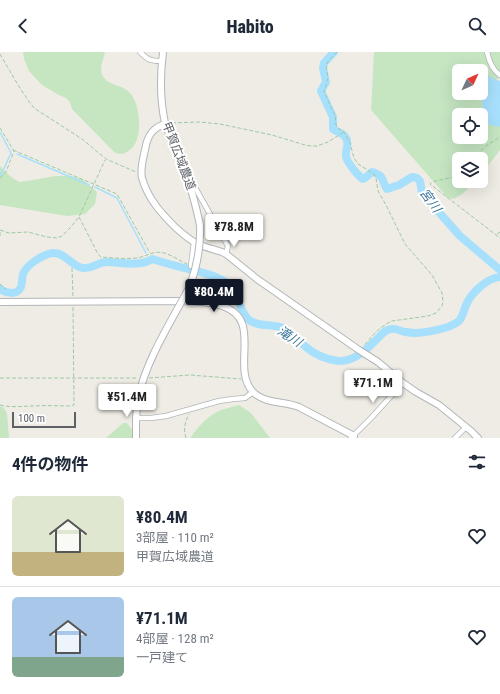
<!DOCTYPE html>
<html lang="ja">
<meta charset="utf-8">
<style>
body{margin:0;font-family:"Roboto Condensed","Noto Sans JP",sans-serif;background:#f2f2f3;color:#1f2937;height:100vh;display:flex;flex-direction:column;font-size:15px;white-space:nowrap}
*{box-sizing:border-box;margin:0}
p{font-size:13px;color:#747a83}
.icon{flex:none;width:22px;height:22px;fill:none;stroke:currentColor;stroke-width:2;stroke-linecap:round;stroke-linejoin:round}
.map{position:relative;height:386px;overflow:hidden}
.details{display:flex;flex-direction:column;background:#fff;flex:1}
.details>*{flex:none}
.needle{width:26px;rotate:46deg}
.tools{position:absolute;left:452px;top:12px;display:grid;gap:8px}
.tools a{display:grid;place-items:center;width:36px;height:36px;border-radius:6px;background:#fff;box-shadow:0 4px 16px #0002;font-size:20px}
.scale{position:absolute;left:12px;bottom:10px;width:64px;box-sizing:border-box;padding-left:4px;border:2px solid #5d6165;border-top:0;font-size:11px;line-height:14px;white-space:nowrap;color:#5d6165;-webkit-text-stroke:3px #fff;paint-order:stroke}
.price{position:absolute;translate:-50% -34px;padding:0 9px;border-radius:4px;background:#fff;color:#222;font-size:13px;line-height:26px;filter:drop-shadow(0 1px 2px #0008)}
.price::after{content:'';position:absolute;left:50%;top:24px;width:12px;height:9px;margin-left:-6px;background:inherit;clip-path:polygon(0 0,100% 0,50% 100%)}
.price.current{background:#111827;color:#fff}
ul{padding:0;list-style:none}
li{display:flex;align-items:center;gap:12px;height:100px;padding:0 12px}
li+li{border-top:1px solid #e0e1e3}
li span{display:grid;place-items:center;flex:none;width:112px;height:80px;border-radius:6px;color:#555}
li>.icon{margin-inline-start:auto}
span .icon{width:48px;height:48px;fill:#fffc;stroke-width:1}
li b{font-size:17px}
h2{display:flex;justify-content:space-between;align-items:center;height:48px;padding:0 12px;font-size:17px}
header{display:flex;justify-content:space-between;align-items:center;height:52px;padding:0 12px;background:#fff;font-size:18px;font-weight:800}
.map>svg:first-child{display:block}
</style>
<header><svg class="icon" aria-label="back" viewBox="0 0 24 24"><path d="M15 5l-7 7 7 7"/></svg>Habito<svg class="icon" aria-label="search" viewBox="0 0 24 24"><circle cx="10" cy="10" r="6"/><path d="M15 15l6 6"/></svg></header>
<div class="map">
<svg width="500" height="386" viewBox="0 0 500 386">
<rect width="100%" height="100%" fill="#efece5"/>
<!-- green -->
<path fill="#c6e6c2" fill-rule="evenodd" d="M 23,0 L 105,0 C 104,8 98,16 103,24 C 108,34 121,32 129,40 C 140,50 143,83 133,95 C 127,101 122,104 114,100 L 72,57 L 70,50 L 66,46 L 57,42 L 42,33 L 29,19 L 24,7 Z
M 374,0 L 500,0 L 500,25 L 495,29 L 500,64 L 500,98 L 481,123 L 481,107 L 459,107 L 459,129 L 476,129 L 461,143 L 453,147 L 447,145 L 371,58 ZM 459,19 L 481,19 L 481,41 L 459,41 ZM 459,63 L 481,63 L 481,85 L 459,85 Z
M 0,114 L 10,124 L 19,130 L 33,128 L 55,124 L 71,124 L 82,127 L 97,140 L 95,152 L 85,162 L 67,164 L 0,153 Z
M 239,353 L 251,361 L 270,386 L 190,386 C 198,375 208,363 221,358 C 227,356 233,355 239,353 Z
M 0,354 L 3,355 L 7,361 L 9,386 L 0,386 Z
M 123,371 L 127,371 L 137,384 L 137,386 L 106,386 Z"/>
<!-- water -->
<path fill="#a7e0fd" d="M 486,20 L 490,25 L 500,29 L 500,74 L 498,75 L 485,71 L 481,41 L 481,24 Z"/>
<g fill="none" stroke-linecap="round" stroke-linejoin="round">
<!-- stream -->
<path stroke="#a7e0fd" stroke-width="1.5" d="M 0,80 L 11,101 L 1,123 L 0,121
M 17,102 L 89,133
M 95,135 L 117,146 L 146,201"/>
<!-- river -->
<path stroke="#a7e0fd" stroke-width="8" d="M 334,0 L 324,11 L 323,16 L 326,30 L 321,39 L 333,65 L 333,77 C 337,80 343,81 346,86 C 350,92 345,97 346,104 C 346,109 358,124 363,127 L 365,126 L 372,120 C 386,124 381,129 387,137 L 399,133 L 412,125 L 417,126 L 420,129 L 422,141 L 460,184 L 500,218
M 0,237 C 6,241 17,244 21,235 C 23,230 21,225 24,220 C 28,212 45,201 54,201 C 66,201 72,215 83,216 C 92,217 98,210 107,210 C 119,210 141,215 152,207 C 165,211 179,215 193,218 C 203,221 215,223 224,229 C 240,238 237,256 248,267 C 257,276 274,271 285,277 C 293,282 299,289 306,295 C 315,303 330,309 342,309 C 358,307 368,296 379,285 C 383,281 386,277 392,277 C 397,276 401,280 406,280 C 418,283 450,277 459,269 C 463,264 464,258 466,253 C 471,241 487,226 500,225"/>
<!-- minor casing -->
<g stroke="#b2b6b9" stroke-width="6">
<path id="minor" d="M 140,0 C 148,8 150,9 162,9
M 487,0 C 489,9 492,18 500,23
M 188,123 L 228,194 L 226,202
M 191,214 L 194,190
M 136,366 L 151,366 L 166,364 L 219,349 L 233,347 L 245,346 L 253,340
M 351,386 L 372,365 L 403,331
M 455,386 L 466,375"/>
</g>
<!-- tertiary casing -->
<g stroke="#b2b6b9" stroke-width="8">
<path id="tertiary" d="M 163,0 C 160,24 160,48 165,71 C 170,87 178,101 184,117 C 191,135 196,154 200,173
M 166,72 C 152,75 147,85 145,98 C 143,107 140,117 142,126 C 148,147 161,161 176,176 C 182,181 188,187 196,191 C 203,195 213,197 222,200 L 226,202 L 257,227 L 359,298 L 378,310 L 403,331 L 416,340 L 439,353 L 471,379 L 478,386
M 0,250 L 189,249 C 199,250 212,250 222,254 C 264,267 230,316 253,340 C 265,352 284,349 299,355 L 354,384
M 136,386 L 136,366 L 138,346"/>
</g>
<!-- path -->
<path stroke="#9cc9a4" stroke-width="1" stroke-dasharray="4 2" stroke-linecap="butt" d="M 337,0 L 329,8 L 326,13 L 328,26 L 324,40 L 335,63 L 336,73 L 339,77 L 344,80 L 350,91 L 354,106 L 358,112 L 374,122 L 376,126 L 378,139 L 386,153 L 405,192 L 432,223 L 442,241 L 443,249 L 442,254 L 436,261 L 428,264 L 392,269 C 386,272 380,276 375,281 C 371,285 368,290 363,294
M 0,2 L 18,33 L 28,48 L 34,56 L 82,87 L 106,107 L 136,120
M 172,71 L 199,70 L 220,72 L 272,83 L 305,93 L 311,94 L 317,94 L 328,90 L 344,80
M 0,76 L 14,99 L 6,120 L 0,126
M 13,98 L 117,142 L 150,201
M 472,107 L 486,94 L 500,85
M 459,120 L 453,125 L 432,130 L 430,132 L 500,186
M 79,165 L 98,202 L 101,205 C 112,206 124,207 136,206 C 147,205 152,198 164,201 C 172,203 180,209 187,212
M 0,178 L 9,181 L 28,180 L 47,185 L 57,186 L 62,184 L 70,176 L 79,165 L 105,108
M 0,180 L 0,185
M 497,182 L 500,180
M 72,216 L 73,245
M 0,232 L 6,237
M 0,326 L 137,326
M 149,326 L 190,323 L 241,327
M 0,353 C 11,356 23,354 35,354 C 46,353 58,354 69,354 L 74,353 L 73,254
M 186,386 C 183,377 185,370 189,362"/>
<!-- minor -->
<use href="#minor" stroke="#fff" stroke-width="4.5"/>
<!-- tertiary -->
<use href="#tertiary" stroke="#fff" stroke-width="6"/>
<!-- tertiary-bridge casing -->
<g stroke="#b2b6b9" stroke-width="8" stroke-linecap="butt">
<path id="tertiary-bridge" d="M 138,346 C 147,306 171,270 190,234 C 197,214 201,194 200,173"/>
</g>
<!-- tertiary-bridge -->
<use href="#tertiary-bridge" stroke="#fff" stroke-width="6"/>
</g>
<g text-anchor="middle" stroke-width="4" stroke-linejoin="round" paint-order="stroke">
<!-- street labels -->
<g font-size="12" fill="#5d6165" stroke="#fff">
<text transform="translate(179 104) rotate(69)" y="4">甲賀広域農道</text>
</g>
<!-- water labels -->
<g font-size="13" font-style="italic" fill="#3e779e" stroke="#fff">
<text transform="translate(431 148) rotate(54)" y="5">宮川</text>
<text transform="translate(290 284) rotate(33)" y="5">滝川</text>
</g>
</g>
</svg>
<div class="tools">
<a><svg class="needle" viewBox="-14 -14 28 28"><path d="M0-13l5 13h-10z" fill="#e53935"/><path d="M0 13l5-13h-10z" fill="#747a83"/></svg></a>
<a><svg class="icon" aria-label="locate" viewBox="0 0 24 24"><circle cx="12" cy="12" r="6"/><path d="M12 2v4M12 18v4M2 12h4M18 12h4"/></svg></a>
<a><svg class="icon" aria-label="layers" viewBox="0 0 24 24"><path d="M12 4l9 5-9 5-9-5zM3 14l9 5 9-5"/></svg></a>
</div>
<div class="scale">100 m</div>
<b class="price" style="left:234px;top:196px">¥78.8M</b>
<b class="price current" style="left:214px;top:261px">¥80.4M</b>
<b class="price" style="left:373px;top:352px">¥71.1M</b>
<b class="price" style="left:127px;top:366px">¥51.4M</b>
</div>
<section class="details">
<h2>4件の物件<svg class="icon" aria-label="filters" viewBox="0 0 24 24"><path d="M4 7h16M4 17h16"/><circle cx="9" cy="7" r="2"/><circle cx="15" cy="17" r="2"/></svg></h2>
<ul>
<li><span style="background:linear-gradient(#dfe7d0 70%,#c2b280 0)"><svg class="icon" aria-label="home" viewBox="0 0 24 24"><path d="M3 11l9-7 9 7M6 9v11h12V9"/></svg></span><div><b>¥80.4M</b><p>3部屋 · 110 m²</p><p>甲賀広域農道</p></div><svg class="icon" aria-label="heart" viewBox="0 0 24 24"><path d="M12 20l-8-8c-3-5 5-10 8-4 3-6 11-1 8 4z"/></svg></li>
<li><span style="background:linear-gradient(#a9c7e8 75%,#7fa58c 0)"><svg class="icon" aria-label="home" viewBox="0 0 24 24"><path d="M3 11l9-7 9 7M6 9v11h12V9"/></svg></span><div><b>¥71.1M</b><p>4部屋 · 128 m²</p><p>一戸建て</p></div><svg class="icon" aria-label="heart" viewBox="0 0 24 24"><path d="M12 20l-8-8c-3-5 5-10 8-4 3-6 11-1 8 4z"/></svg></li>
</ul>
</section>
